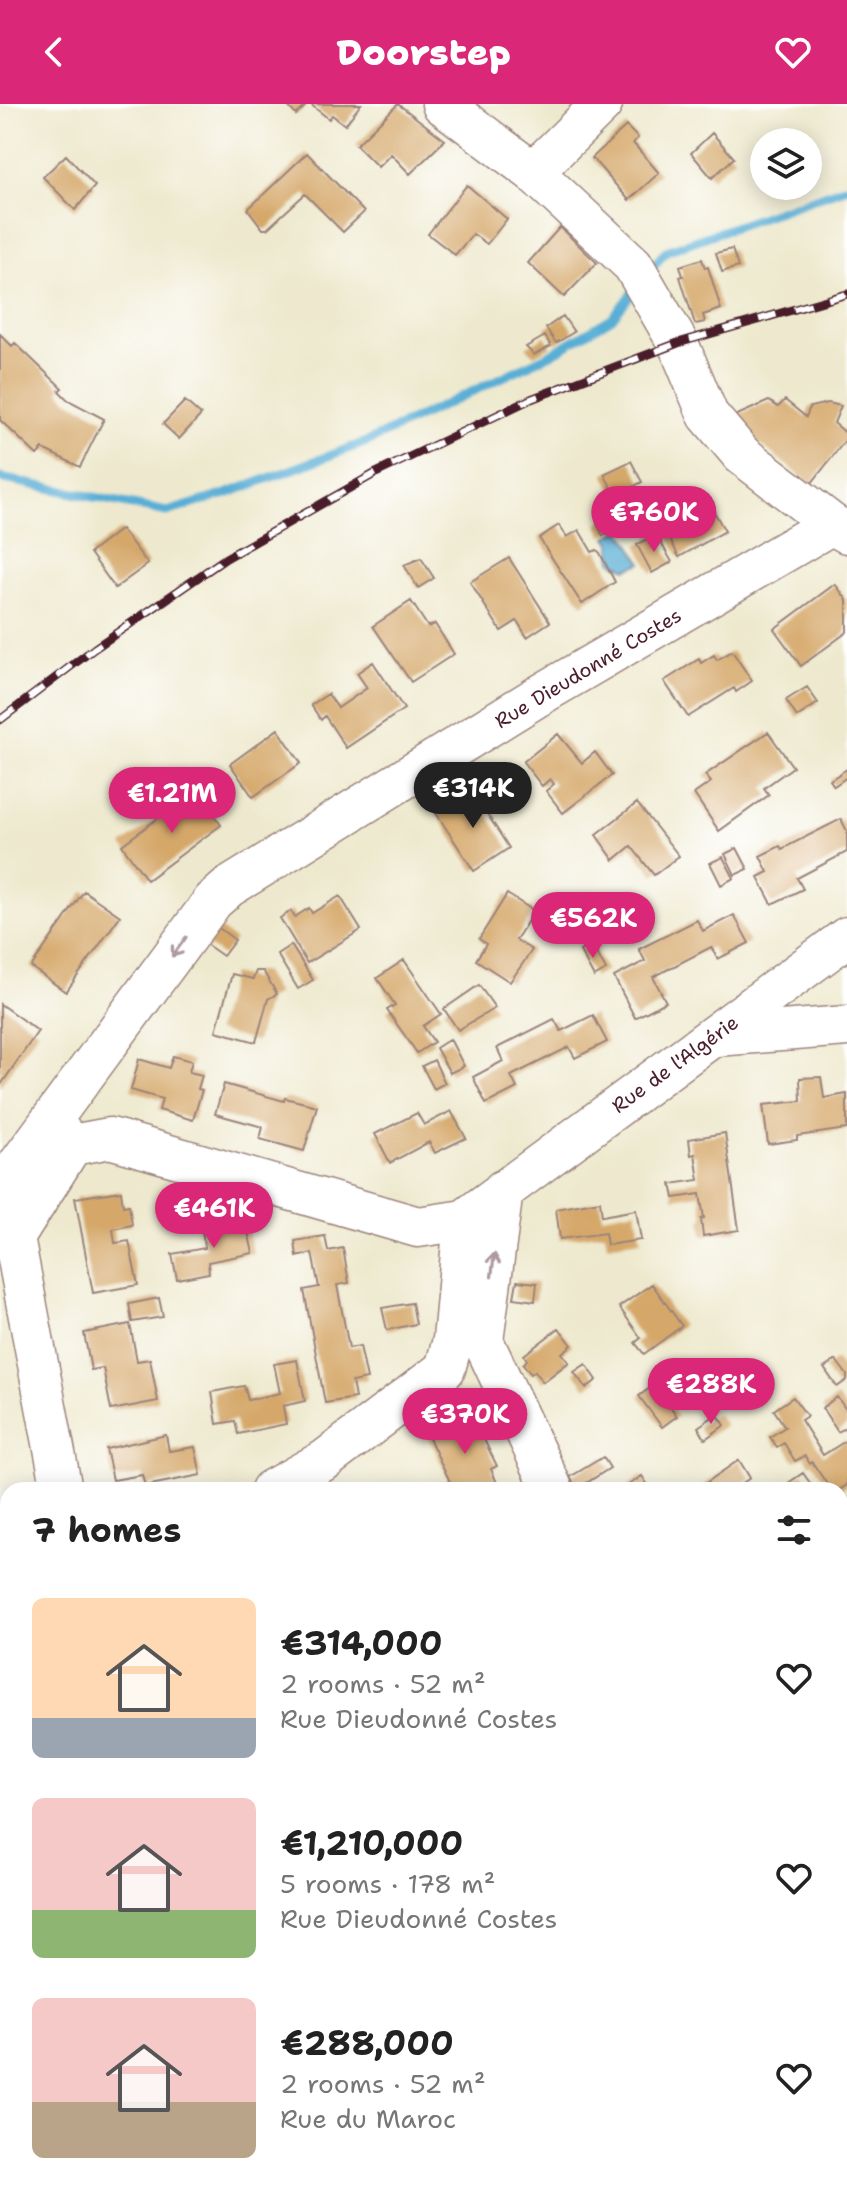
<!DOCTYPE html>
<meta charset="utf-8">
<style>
body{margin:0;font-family:"Shantell Sans",sans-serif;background:#f2f2f2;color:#222;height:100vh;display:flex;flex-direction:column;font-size:30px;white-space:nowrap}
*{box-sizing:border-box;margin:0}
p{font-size:26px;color:#767676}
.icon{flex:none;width:44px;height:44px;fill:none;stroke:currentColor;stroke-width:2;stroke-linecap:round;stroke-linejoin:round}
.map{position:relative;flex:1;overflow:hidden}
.drawer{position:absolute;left:0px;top:1378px;width:848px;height:714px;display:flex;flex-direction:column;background:#fff;border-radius:24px 24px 0 0;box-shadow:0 4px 20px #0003}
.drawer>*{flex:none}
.tools{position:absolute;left:750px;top:24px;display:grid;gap:16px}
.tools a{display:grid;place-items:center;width:72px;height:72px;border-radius:50%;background:#fff;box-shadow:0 4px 20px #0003;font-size:40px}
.price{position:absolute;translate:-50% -68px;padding:0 18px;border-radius:28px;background:#db2777;color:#fff;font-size:26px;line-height:52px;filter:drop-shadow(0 2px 4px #0008)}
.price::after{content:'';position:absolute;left:50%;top:48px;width:24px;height:18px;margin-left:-12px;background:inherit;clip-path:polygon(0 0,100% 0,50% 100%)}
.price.on{background:#222;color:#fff}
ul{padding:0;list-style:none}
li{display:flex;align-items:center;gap:24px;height:200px;padding:0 32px}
li span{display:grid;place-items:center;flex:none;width:224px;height:160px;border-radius:12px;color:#555}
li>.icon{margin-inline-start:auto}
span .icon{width:96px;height:96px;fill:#fffc;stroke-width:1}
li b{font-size:34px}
h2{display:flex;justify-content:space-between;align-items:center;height:96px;padding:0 32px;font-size:34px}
header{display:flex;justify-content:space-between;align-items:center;height:104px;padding:0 32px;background:#db2777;color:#fff;font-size:36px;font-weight:800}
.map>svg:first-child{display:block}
</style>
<header><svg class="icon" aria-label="back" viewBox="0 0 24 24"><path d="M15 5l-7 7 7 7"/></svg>Doorstep<svg class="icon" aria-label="heart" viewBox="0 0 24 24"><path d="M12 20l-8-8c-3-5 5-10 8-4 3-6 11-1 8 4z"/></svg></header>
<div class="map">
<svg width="847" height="2091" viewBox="0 0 847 2091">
<rect width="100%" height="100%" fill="#fff"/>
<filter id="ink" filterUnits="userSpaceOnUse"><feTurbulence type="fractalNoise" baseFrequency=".0125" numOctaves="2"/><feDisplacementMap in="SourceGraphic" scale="16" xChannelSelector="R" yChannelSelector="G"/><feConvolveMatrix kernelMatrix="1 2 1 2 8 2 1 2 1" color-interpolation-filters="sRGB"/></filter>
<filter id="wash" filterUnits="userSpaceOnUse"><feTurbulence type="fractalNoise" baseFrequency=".006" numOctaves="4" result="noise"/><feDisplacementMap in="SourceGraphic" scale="32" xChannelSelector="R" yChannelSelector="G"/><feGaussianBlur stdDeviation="1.8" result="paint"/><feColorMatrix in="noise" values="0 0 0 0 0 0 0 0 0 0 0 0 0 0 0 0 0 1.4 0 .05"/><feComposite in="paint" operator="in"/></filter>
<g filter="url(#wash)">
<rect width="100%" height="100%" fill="#eee9ce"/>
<!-- water -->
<path fill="#59aed5" stroke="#526680" stroke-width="2" d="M 621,426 L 642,459 L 627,465 L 612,458 L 611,439 L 607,433 Z"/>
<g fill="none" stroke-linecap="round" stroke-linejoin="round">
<!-- stream -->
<path stroke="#59aed5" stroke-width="9" d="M 649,167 L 666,147 L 847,83
M 0,374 L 167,408 L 226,390 L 369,337 L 551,250 L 612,214 L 636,184"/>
</g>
<g id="blocks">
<!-- building -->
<path fill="#d5a86b" d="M 286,0 L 308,0 L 296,11 Z
M 310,0 L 361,0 L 345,21 L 332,11 L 329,15 Z
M 398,0 L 445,36 L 410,70 L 391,50 L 378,63 L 356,41 Z
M 626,22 L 638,34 L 633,39 L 659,69 L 629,96 L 592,54 Z
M 712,29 L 734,54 L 712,74 L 691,49 Z
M 307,49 L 364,108 L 343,128 L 305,90 L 267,125 L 263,125 L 248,105 Z
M 66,51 L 95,82 L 75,106 L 43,73 Z
M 467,81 L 507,115 L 487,140 L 473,130 L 455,151 L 428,130 Z
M 560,123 L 597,159 L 564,193 L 528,159 Z
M 732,145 L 738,163 L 722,168 L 716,149 Z
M 702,155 L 705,164 L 708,163 L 721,205 L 703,211 L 705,218 L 695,220 L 680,173 L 683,172 L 680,162 Z
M 563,212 L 574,228 L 556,239 L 546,224 Z
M 0,230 L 12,242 L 15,239 L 62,284 L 59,287 L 68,296 L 104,315 L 80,363 L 43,345 L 37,351 L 0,316 Z
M 545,232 L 551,242 L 534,251 L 526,243 Z
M 785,296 L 806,313 L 810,303 L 828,299 L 841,302 L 834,319 L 847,330 L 847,334 L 811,380 L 728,315 L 769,297 L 778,303 Z
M 185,297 L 201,311 L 179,335 L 163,320 Z
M 631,357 L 642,378 L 616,392 L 604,370 Z
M 708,397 L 725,427 L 679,453 L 663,422 Z
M 618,408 L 625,420 L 603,432 L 597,420 Z
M 559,421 L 567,433 L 579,426 L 592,448 L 597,446 L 600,449 L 615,478 L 582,500 L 539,434 Z
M 121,425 L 148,460 L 115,484 L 90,449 Z
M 656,430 L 672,458 L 652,469 L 637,441 Z
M 421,454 L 434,474 L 418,484 L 404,461 Z
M 509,454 L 550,518 L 527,533 L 517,517 L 501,527 L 470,478 Z
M 835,480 L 847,496 L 847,528 L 801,562 L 774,525 Z
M 411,497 L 428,523 L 435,520 L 454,550 L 411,578 L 373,522 Z
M 732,547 L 752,577 L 736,588 L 734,584 L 688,613 L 664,577 L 699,555 L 701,559 L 714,551 L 717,556 Z
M 373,558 L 404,605 L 346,644 L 325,612 L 321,616 L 311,601 L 328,590 L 338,604 L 367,584 L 357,569 Z
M 807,583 L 818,599 L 797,613 L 786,596 Z
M 278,625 L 301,659 L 253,693 L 230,660 Z
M 768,628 L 793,663 L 764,684 L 769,691 L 719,727 L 694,690 L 711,678 L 705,671 Z
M 558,630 L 582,659 L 595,648 L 612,671 L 563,709 L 546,687 L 554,680 L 550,675 L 542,682 L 523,658 Z
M 847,665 L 847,673 L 834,682 L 830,676 Z
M 196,686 L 221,721 L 147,776 L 122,741 Z
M 472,686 L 509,744 L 474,767 L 436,709 Z
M 637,699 L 679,752 L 654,771 L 631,742 L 614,756 L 596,731 Z
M 841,715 L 847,727 L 847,748 L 797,774 L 803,785 L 772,800 L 758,773 L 768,768 L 760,752 L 780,742 L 782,745 Z
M 737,744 L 748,765 L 735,771 L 725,750 Z
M 723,753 L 734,774 L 721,781 L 710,759 Z
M 84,787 L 120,812 L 66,888 L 31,863 Z
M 507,790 L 534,807 L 516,836 L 532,846 L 510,878 L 476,856 L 486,840 L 479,835 Z
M 340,792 L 361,826 L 307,859 L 280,814 L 291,807 L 295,813 L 309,804 L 312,809 Z
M 734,811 L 749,839 L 718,855 L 711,843 L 653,873 L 666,898 L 635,914 L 614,873 L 645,857 L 639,845 L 697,816 L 703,827 Z
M 212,819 L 235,836 L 223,852 L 200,836 Z
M 591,839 L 606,866 L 594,873 L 580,847 Z
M 291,841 L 313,876 L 298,885 L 277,850 Z
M 404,856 L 441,910 L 423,922 L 434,938 L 417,949 L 387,906 L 395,901 L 377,874 Z
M 256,867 L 263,867 L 277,890 L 268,895 L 256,938 L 216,927 L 232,870 L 253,875 Z
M 479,881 L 495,904 L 458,926 L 444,905 Z
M 0,900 L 38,927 L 0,982 Z
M 593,911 L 607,938 L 575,954 L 569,943 L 511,972 L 517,984 L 486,1000 L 473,973 L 503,957 L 497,944 L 554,915 L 561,927 Z
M 450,935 L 464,962 L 450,969 L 436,944 Z
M 173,952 L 192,957 L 189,968 L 202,971 L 198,985 L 202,986 L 193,1016 L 159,1006 L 162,995 L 131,986 L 139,955 L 169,964 Z
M 434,956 L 445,979 L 434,985 L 422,962 Z
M 821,973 L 824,994 L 847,990 L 847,1025 L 797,1032 L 797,1036 L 768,1040 L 763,1001 L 801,997 L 800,974 Z
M 224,980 L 284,997 L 285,994 L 317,1002 L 304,1047 L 260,1035 L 263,1023 L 215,1010 Z
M 451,1007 L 466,1034 L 435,1049 L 429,1038 L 390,1059 L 375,1030 L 417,1009 L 424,1021 Z
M 725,1029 L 739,1126 L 703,1132 L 701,1115 L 704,1114 L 700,1090 L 674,1094 L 671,1080 L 699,1076 L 695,1050 L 691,1051 L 689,1035 Z
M 121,1087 L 123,1102 L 129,1101 L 132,1121 L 113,1125 L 115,1139 L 129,1137 L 138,1181 L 93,1189 L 75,1094 Z
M 600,1097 L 602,1112 L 636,1106 L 641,1136 L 607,1141 L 605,1129 L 560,1135 L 556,1105 Z
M 246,1119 L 253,1149 L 208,1158 L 209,1169 L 177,1175 L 172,1150 L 205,1144 L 202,1127 Z
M 325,1132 L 328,1147 L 343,1144 L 349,1179 L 337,1181 L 343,1212 L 349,1244 L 360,1242 L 367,1275 L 352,1278 L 355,1294 L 325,1299 L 304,1186 L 319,1183 L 312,1149 L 297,1153 L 295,1137 Z
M 517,1177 L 537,1179 L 535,1197 L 514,1194 Z
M 652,1180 L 682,1222 L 644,1250 L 635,1239 L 641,1234 L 619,1203 Z
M 159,1194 L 163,1213 L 132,1218 L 129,1200 Z
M 412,1199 L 416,1220 L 387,1226 L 382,1204 Z
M 130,1220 L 137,1257 L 150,1255 L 158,1297 L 111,1306 L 103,1264 L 91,1266 L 84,1229 Z
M 559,1224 L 572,1241 L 562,1249 L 569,1258 L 543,1278 L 535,1267 L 531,1270 L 523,1260 L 527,1256 L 524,1251 Z
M 297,1256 L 305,1297 L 283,1302 L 286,1320 L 238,1330 L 235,1317 L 217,1320 L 212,1288 L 244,1282 L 248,1296 L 280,1289 L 274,1260 Z
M 836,1256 L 847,1271 L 847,1276 L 837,1283 L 824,1264 Z
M 586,1260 L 597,1276 L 586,1284 L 574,1268 Z
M 654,1281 L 677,1312 L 662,1323 L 639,1292 Z
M 793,1293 L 807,1312 L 801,1316 L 823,1351 L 847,1336 L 847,1381 L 839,1386 L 831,1386 L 812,1358 L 810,1360 L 805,1352 L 795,1357 L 784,1339 L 777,1343 L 770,1333 L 785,1323 L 774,1306 Z
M 837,1293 L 847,1307 L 847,1322 L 838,1328 L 822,1304 Z
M 717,1310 L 725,1321 L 705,1335 L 698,1323 Z
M 472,1311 L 497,1362 L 491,1365 L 500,1386 L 454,1386 L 428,1332 Z
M 166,1331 L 169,1347 L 195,1343 L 201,1371 L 145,1382 L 142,1371 L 113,1376 L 106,1345 Z
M 603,1353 L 610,1364 L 577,1385 L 570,1373 Z
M 739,1356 L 750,1374 L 732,1386 L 702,1386 L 700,1383 Z
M 803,1369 L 815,1386 L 778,1386 Z
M 642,1372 L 651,1386 L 621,1386 Z
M 847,1470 L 847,1517 L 840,1522 L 840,1475 Z
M 0,1639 L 8,1642 L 8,1695 L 0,1716 Z
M 847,1688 L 847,1711 L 840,1714 L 840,1691 Z
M 847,1745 L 847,1761 L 840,1764 L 840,1748 Z
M 847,1807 L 847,1842 L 840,1845 L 840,1810 Z
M 847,1894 L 847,1937 L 840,1922 L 840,1897 Z
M 847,2076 L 847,2091 L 813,2091 L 828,2084 L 840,2084 L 840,2079 Z
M 87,2084 L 150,2084 L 153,2091 L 73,2091 Z
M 175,2084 L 278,2084 L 281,2091 L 179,2091 Z
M 483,2084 L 503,2084 L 506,2091 L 468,2091 Z"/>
</g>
</g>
<g filter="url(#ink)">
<use href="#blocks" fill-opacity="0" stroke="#9c847c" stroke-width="2"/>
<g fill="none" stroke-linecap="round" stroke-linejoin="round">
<!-- minor casing -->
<g stroke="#9c847c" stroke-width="43">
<path id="minor" d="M 442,0 L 533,68 L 633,161 L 678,239 L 708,311 L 742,351 L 832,420 L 847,429
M 533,68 L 602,0
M 715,932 L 847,922
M 72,1041 L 110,1034 L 418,1123 L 464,1116
M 14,1134 L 72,1041 L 56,1023
M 483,1237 L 553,1386
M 483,1237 L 503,1086
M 62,1386 L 14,1134 L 10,1072 L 213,797 L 229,783 L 535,594 L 832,420
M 271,1386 L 325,1356 L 445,1265 L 453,1236 L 464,1116 L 847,833
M 840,1426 L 847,1422
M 0,1523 L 8,1504
M 840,1997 L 847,2012
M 0,2081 L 8,2076
M 397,2084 L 400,2091
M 634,2084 L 638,2091"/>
</g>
<!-- minor -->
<use href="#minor" stroke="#fff" stroke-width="40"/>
<!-- rail casing -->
<g stroke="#4a1f2b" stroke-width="9">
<path id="rail" d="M 0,616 L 95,544 L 226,454 L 376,369 L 531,295 L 678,239 L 847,190"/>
</g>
<!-- rail -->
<use href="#rail" stroke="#fff" stroke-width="6" stroke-dasharray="18" stroke-linecap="butt"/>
</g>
<!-- one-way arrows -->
<defs><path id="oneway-shaft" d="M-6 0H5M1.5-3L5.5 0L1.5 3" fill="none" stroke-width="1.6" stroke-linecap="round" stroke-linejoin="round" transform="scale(2)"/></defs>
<g stroke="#ae9aa0">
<use href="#oneway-shaft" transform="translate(179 843) rotate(126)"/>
<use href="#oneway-shaft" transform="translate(493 1161) rotate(-83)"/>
</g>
</g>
<g text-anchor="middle" stroke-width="6" stroke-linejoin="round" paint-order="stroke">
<!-- street labels -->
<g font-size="20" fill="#4a1f2b" stroke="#fff">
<text transform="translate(588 564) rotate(-31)" y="7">Rue Dieudonné Costes</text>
<text transform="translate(675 960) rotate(-36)" y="7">Rue de l'Algérie</text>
</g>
</g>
</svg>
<div class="tools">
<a><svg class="icon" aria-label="layers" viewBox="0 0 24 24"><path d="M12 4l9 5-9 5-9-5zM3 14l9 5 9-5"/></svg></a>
</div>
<b class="price" style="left:654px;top:450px">€760K</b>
<b class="price on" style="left:473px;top:726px">€314K</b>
<b class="price" style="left:172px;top:731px">€1.21M</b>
<b class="price" style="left:593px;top:856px">€562K</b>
<b class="price" style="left:214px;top:1146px">€461K</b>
<b class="price" style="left:711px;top:1322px">€288K</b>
<b class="price" style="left:465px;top:1352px">€370K</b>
<section class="drawer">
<h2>7 homes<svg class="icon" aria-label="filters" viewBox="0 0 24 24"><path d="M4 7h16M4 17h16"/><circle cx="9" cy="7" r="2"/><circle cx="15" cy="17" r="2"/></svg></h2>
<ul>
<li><span style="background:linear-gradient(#ffd9b3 75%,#9aa5b1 0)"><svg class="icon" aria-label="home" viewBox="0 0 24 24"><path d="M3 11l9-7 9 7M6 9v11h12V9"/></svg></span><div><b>€314,000</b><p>2 rooms · 52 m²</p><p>Rue Dieudonné Costes</p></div><svg class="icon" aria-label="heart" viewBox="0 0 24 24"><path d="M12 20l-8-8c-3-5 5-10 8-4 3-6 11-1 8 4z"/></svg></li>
<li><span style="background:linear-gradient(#f6c9c9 70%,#8fb573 0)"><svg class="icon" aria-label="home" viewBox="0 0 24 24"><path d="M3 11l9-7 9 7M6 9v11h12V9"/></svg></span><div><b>€1,210,000</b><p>5 rooms · 178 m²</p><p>Rue Dieudonné Costes</p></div><svg class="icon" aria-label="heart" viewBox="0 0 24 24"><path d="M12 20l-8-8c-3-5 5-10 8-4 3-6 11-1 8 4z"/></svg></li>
<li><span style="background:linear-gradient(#f6c9c9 65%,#b9a48a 0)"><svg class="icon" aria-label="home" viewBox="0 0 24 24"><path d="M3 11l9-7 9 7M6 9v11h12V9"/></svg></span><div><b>€288,000</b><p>2 rooms · 52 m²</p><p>Rue du Maroc</p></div><svg class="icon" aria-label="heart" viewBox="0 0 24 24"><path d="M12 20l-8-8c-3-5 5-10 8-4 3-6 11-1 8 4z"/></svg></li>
</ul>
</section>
</div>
